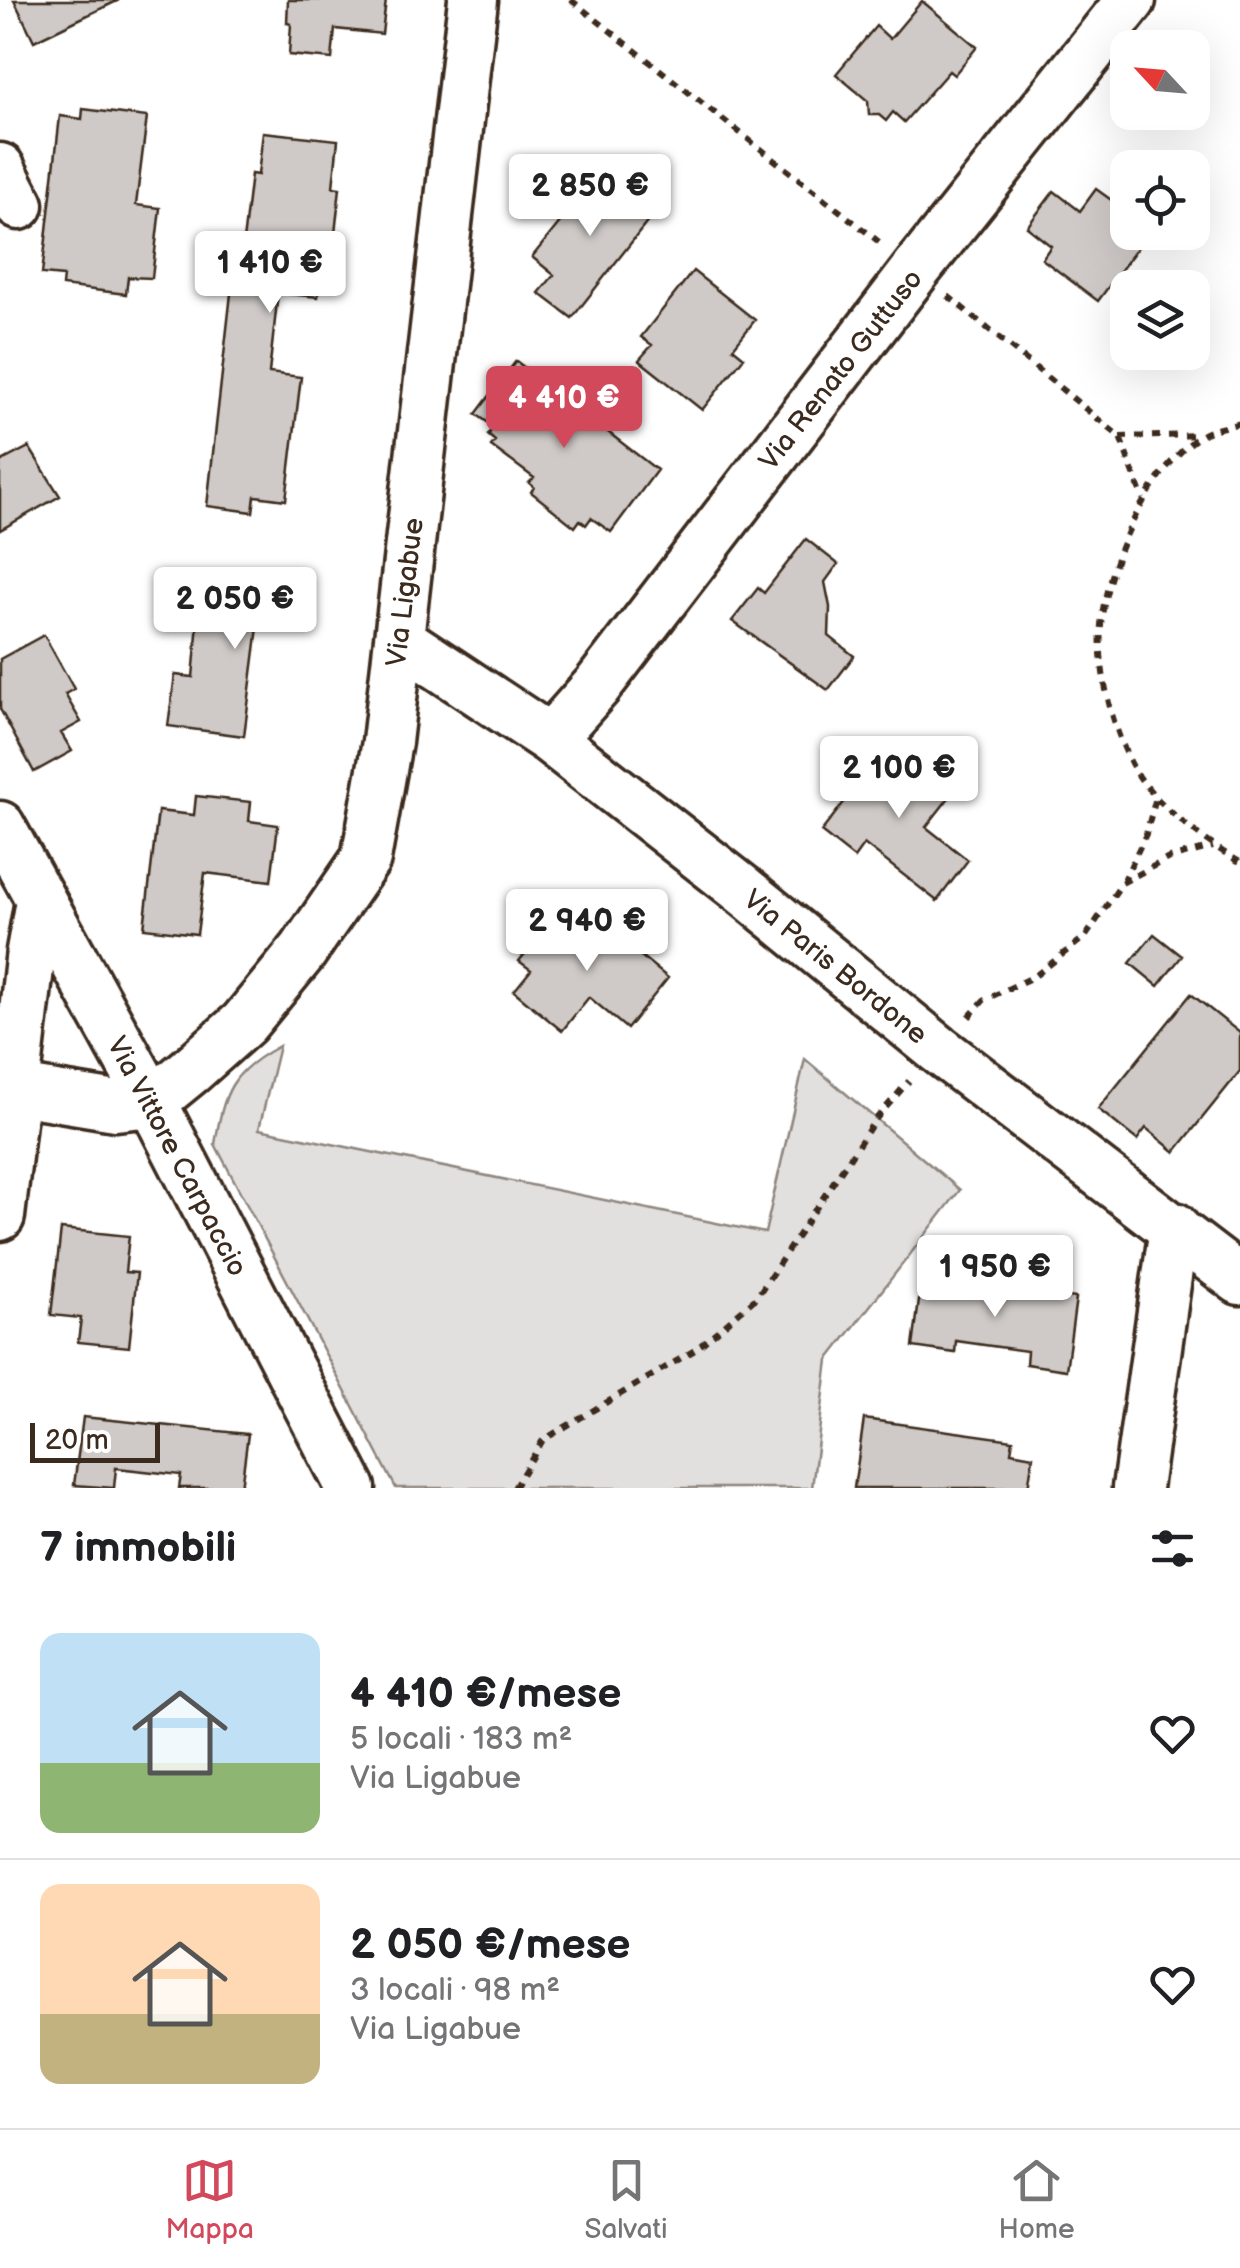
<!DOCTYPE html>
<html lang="it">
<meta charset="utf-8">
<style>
body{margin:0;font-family:"Balsamiq Sans",sans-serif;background:#f2f2f2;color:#202124;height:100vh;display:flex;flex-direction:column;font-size:38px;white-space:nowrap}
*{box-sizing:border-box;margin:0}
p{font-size:32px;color:#757577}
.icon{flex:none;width:55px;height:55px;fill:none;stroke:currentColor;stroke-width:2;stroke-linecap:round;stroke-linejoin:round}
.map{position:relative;height:1488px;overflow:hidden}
.side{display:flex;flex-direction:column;background:#fff;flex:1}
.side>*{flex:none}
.needle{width:65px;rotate:296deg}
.fabs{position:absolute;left:1110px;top:30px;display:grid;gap:20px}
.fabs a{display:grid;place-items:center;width:100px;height:100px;border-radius:20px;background:#fff;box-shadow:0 10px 40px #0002;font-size:50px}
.scale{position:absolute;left:30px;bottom:25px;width:130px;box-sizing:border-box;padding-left:10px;border:5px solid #3b2a1e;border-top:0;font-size:28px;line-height:35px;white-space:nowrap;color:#3b2a1e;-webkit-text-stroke:8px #fff;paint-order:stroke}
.price{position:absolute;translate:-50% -85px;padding:0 22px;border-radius:10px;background:#fff;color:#222;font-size:32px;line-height:65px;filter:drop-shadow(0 2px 5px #0008)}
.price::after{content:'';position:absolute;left:50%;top:60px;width:30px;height:22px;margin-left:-15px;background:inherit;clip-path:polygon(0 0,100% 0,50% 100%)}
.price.selected{background:#d1495b;color:#fff}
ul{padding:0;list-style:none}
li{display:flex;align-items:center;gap:30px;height:250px;padding:0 40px}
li+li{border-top:2px solid #e0e0e0}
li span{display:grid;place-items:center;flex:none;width:280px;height:200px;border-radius:20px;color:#555}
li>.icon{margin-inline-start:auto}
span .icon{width:120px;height:120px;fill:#fffc;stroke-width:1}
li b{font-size:42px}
h2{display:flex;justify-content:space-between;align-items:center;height:120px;padding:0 40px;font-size:42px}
.tab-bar{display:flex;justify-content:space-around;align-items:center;height:140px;border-top:2px solid #e0e0e0;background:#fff;font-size:28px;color:#757577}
.tab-bar a{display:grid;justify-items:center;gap:5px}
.tab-bar .selected{color:#d1495b}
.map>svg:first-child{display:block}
</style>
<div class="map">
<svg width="1240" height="1488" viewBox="0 0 1240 1488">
<rect width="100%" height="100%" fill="#fff"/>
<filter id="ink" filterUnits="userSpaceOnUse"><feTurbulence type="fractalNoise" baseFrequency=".01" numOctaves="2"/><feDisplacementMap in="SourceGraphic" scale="20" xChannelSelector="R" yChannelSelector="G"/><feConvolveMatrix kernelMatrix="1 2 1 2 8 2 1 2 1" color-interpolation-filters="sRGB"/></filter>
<g filter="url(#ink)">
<!-- green -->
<path fill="#e2e0de" stroke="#8e857e" stroke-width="2.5" d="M 279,1046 L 259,1129 L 765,1233 L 805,1059 L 960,1190 L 828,1360 L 812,1488 L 396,1488 L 215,1144 C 224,1092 230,1072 279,1046 Z"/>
<!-- building -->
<path fill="#cfcac7" stroke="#3b2a1e" stroke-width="2.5" d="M 14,0 L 119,0 L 34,41 Z
M 288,0 L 386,0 L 382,34 L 335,29 L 332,59 L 289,55 L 291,24 L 287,23 Z
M 922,1 L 977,47 L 954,75 L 949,71 L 904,122 L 893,112 L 886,121 L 879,115 L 869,115 L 868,101 L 836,74 L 876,26 L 890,39 Z
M 83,109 L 147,117 L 136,205 L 160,208 L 152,278 L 128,277 L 126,294 L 62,286 L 63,276 L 42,274 L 60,116 L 82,119 Z
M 263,132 L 338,140 L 333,187 L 340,188 L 334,243 L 324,242 L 318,297 L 278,293 L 269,373 L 301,377 L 286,500 L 255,496 L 253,512 L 207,506 L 235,258 L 241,258 L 251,174 L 258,175 Z
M 595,164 L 656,211 L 572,318 L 539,293 L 554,275 L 532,257 L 573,206 L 566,200 Z
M 1096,189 L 1128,212 L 1128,232 L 1149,232 L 1098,301 L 1042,259 L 1051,246 L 1027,227 L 1054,191 L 1080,211 Z
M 693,271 L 755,320 L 733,348 L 744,357 L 702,410 L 639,360 L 652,345 L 641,337 Z
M 516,361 L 657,470 L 611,532 L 591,518 L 586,525 L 580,520 L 575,527 L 531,492 L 534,487 L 529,483 L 534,478 L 491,446 L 495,441 L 488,435 L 494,427 L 476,414 Z
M 29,447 L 60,496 L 0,530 L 0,462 Z
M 806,539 L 838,564 L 825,582 L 830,607 L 829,636 L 854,656 L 828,690 L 732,621 L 758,588 L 764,593 Z
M 234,572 L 311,581 L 305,632 L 258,627 L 244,736 L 168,726 L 175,675 L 193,677 L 199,612 L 230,616 Z
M 44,635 L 74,689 L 65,694 L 81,722 L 61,733 L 72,751 L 34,772 L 0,709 L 0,659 Z
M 892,740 L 955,790 L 926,827 L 968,860 L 937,901 L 864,844 L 854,858 L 821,832 Z
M 196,796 L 251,802 L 249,821 L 278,825 L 271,881 L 205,873 L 197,934 L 144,928 L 158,811 L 194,815 Z
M 582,908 L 668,978 L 627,1029 L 589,997 L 562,1031 L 514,991 L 531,970 L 519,961 L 548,926 L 560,936 Z
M 1154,934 L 1182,956 L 1158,986 L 1130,963 Z
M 1191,994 L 1240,1033 L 1240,1071 L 1175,1152 L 1146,1128 L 1137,1140 L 1098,1109 Z
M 61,1229 L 129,1236 L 125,1272 L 137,1273 L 129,1347 L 78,1342 L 81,1318 L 51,1315 Z
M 922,1277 L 1076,1298 L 1066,1370 L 1026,1364 L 1027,1351 L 956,1341 L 955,1353 L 913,1347 Z
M 83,1417 L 248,1434 L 241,1488 L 179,1488 L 181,1475 L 116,1468 L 114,1488 L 74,1485 Z
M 864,1419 L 1013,1440 L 1011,1452 L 1033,1456 L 1028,1488 L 854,1488 Z"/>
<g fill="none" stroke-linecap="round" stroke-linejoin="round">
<!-- minor casing -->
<g stroke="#3b2a1e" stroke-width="55">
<path id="minor" d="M 0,168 L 19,205
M 399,639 L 550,739 L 743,890 L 938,1049 L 1240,1280
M 550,739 L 597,686 L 916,270 L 1131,0
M 0,826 L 152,1102 L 351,1488
M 0,1087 L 116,1106 L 152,1102 L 190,1071 L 244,1023 L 303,951 L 366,859 L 387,742 L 473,0
M 0,1216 L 31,951 L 40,901
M 1137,1488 L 1174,1227"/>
</g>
<!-- path -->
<path stroke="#3b2a1e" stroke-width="6" stroke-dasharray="8 8" stroke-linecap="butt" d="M 571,0 L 883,245
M 948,296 L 1120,437 L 1143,499
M 1240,423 C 1227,427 1208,429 1197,438 C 1148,473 1106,565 1101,625 C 1098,669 1110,719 1129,759 C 1147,799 1203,841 1240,862
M 1120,437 L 1199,435
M 1123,882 L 1146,834 L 1156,797
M 969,1017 L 984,1000 L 1035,976 L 1086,936 L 1122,883 L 1169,858 L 1213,847
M 514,1488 L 543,1440 L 695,1350 L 756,1298 L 875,1120 L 909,1081"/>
<!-- minor -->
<use href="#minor" stroke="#fff" stroke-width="48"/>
</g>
</g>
<g text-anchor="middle" stroke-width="9" stroke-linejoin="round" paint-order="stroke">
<!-- street labels -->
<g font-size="28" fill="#3b2a1e" stroke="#fff">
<text transform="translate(840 369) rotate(-52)" y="10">Via Renato Guttuso</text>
<text transform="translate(404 592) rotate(-83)" y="10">Via Ligabue</text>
<text transform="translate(836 966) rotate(39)" y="10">Via Paris Bordone</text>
<text transform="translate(178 1156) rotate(62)" y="10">Via Vittore Carpaccio</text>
</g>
</g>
</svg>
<div class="fabs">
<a><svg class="needle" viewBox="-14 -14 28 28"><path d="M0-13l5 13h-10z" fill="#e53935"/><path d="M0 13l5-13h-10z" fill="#757577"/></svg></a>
<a><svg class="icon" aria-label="locate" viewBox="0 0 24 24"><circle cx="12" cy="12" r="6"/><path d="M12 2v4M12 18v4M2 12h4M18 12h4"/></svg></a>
<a><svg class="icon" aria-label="layers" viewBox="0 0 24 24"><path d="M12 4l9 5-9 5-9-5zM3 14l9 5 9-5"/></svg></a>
</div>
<div class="scale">20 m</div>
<b class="price" style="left:590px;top:239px">2 850 €</b>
<b class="price" style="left:270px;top:316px">1 410 €</b>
<b class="price selected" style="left:564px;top:451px">4 410 €</b>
<b class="price" style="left:235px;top:652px">2 050 €</b>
<b class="price" style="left:899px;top:821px">2 100 €</b>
<b class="price" style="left:587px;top:974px">2 940 €</b>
<b class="price" style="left:995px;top:1320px">1 950 €</b>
</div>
<section class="side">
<h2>7 immobili<svg class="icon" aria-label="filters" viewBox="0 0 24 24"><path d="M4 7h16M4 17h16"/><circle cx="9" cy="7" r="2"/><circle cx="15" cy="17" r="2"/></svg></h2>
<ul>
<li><span style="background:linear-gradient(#bfe0f5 65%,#8fb573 0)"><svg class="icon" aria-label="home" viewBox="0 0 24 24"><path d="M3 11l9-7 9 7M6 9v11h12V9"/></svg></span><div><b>4 410 €/mese</b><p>5 locali · 183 m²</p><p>Via Ligabue</p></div><svg class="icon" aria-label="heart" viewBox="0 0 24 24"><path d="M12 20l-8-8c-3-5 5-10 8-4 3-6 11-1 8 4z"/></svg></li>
<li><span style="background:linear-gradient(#ffd9b3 65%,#c2b280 0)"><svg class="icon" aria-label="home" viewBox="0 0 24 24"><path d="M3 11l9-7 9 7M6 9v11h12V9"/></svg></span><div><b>2 050 €/mese</b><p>3 locali · 98 m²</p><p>Via Ligabue</p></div><svg class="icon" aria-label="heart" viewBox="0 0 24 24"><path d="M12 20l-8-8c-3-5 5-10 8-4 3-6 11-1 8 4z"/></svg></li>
</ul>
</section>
<nav class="tab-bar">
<a class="selected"><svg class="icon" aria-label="map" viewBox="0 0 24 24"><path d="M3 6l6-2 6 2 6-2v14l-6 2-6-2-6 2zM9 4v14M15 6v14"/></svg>Mappa</a>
<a><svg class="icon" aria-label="saved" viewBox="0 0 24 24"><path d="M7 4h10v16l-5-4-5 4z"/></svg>Salvati</a>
<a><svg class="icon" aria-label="home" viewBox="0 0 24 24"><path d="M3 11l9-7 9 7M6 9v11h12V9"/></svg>Home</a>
</nav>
